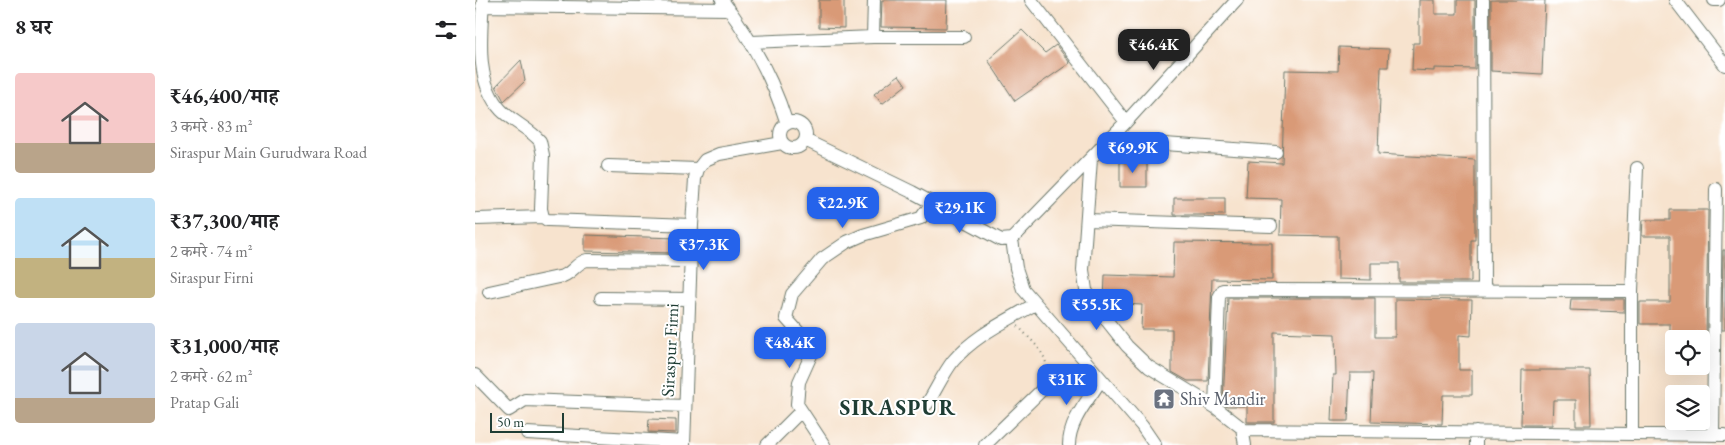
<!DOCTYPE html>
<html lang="hi">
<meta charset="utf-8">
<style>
body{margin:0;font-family:"EB Garamond","Noto Serif Devanagari",serif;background:#f2f2f2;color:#202124;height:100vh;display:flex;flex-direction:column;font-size:19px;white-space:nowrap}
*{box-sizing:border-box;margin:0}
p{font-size:16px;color:#757577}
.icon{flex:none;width:28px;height:28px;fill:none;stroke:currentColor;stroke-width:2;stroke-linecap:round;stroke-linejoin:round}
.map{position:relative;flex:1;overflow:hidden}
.drawer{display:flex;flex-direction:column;background:#fff;width:475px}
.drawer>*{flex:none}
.controls{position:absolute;left:1190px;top:330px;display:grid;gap:10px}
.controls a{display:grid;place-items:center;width:45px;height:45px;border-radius:5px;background:#fff;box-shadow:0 5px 20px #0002;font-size:25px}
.scale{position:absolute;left:15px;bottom:12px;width:74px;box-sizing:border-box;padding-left:5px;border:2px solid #1f3d34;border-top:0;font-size:14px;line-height:18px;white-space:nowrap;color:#1f3d34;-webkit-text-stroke:4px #fff;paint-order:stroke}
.price{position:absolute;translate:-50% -42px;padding:0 11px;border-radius:10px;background:#2563eb;color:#fff;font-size:16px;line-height:32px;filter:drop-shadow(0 1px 2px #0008)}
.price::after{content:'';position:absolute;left:50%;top:30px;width:15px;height:11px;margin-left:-8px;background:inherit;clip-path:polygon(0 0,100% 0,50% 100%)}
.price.on{background:#222;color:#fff}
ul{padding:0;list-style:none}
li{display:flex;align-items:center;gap:15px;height:125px;padding:0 15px}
li span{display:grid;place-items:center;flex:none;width:140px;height:100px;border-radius:5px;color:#555}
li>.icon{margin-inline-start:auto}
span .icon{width:60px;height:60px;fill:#fffc;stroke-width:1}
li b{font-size:21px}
h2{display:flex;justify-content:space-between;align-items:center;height:60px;padding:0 15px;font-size:21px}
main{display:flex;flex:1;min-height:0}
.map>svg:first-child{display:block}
</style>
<main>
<section class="drawer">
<h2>8 घर<svg class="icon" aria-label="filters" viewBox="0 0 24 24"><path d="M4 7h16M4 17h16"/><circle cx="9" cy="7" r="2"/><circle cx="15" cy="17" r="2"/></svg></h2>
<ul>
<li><span style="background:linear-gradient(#f6c9c9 70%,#b9a48a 0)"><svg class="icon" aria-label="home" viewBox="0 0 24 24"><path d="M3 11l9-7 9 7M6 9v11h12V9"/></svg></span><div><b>₹46,400/माह</b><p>3 कमरे · 83 m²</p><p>Siraspur Main Gurudwara Road</p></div></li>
<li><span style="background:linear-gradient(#bfe0f5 60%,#c2b280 0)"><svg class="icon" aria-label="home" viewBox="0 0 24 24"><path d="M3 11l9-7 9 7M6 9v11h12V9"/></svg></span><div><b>₹37,300/माह</b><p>2 कमरे · 74 m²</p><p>Siraspur Firni</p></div></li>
<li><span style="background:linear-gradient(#c9d6e8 75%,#b9a48a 0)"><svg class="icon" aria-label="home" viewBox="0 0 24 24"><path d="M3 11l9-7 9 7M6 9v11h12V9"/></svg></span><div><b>₹31,000/माह</b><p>2 कमरे · 62 m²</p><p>Pratap Gali</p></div></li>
</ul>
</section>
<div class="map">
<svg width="1250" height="445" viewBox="0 0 1250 445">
<rect width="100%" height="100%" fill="#fff"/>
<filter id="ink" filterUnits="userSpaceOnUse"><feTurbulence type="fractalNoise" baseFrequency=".02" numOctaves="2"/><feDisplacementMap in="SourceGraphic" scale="10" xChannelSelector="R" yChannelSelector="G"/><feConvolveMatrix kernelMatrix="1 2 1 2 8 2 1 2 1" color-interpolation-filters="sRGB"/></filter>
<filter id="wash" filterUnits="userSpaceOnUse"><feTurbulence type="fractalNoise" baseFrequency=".0096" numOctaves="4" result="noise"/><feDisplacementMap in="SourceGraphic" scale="20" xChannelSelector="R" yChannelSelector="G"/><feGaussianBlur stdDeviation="1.12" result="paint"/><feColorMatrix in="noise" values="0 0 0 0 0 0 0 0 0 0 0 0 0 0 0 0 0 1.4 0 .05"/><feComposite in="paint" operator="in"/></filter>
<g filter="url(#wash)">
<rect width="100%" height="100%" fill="#f7e3ce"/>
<g id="blocks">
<!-- building -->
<path fill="#d99a77" d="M 344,0 L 369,0 L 369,28 L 344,27 Z
M 407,0 L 472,0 L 471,28 L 406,27 Z
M 944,0 L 960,0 L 960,14 L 982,14 L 982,0 L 1000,0 L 1000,69 L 959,68 L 959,71 L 937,70 L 938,43 L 944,43 Z
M 1016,0 L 1070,0 L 1067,74 L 1016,71 Z
M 547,30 L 570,53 L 581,45 L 595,63 L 540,101 L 513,60 Z
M 864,47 L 914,49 L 913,67 L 906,67 L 903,154 L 1000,160 L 1000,240 L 996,240 L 996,282 L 924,282 L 924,263 L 896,263 L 896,280 L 863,279 L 863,236 L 805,235 L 806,199 L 771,198 L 773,161 L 807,163 L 810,70 L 863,71 Z
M 46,60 L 50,81 L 29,101 L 21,86 Z
M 424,75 L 431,85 L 407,104 L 399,94 Z
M 645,162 L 672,162 L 672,187 L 645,187 Z
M 699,198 L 750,198 L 750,215 L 699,215 Z
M 1195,210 L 1233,210 L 1231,339 L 1195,339 L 1195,324 L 1165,324 L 1165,302 L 1195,302 L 1195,236 L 1167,236 L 1168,220 L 1195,220 Z
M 110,235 L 201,238 L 200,253 L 110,251 Z
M 699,242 L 797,243 L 797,280 L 737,279 L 733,381 L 713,381 L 697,372 L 697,329 L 666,329 L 667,305 L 629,303 L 630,275 L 698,277 Z
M 1248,250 L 1250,250 L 1250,330 L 1247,330 Z
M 753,298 L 900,298 L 900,337 L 920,337 L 920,299 L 997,300 L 996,336 L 984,335 L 984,370 L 997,370 L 997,395 L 968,395 L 967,424 L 896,422 L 898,373 L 875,373 L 873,421 L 856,421 L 858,375 L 861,375 L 860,334 L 799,332 L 799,422 L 772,422 L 772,406 L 752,406 L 748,403 Z
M 1096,299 L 1149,299 L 1149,312 L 1095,310 Z
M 1047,370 L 1115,370 L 1116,425 L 1101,425 L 1101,400 L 1078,400 L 1077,425 L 1046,425 Z
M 174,419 L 201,420 L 201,433 L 173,432 Z"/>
</g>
</g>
<g filter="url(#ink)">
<use href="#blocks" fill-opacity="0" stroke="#6b776a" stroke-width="1"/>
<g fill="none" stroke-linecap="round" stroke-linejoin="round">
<!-- minor casing -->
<g stroke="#6b776a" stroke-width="14">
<path id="minor" d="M 8,0 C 6,37 0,82 26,110 C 38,122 55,129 65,141 L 68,155 L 66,209 L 68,217 L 72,220 L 217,225
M 247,0 C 276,38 298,79 312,124
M 556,0 L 651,122
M 1008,0 L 1009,290
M 1200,0 L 1250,65
M 1239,0 L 1244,0
M 7,6 L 254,9
M 398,37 L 399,0
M 276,42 L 398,37 L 489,37
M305 135a13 13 0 1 1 26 0a13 13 0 1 1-26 0Z
M 330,140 L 437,192 L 526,240 L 537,239 L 651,122 L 762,0
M 634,140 L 801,152
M 616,159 L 608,270 L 611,290 L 617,302 L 652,346 L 674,367 L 740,407 L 767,428 L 770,445
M 133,166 L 223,169
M 2,219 L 68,217
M 612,220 L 796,226
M 537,239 L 541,268 L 548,289 L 667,426 L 680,445
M 14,292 L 88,276 C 98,272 102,262 112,260 L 216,261
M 126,298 L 215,299
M 0,375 L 34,410 L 50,400 L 210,406
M 452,404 C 461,390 468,374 478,361 C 500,335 532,321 560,304
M 740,407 L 744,297 L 748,290 L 1157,291
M 769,430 L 1250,435
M 1001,432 L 1001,445
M 52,433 L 209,442
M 1157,434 L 1157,291 L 1162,168
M 1238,435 L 1241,189
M 209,445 L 217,225 L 220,179 L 223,169 L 230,160 L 244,154 L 307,143
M 292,445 L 325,412
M 349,445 L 322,404 L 324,382 L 337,353 L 334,344 L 311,318 L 317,294 L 347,259 L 372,242 L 388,235 L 446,218 L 457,203
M 510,445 L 572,385 L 588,384 L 618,392
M 594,445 C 594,423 610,404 622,386"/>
</g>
<!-- path -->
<path stroke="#6b776a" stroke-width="2" stroke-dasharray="1 4" stroke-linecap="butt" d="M 543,326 C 556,341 574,353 572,375"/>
<!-- minor -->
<use href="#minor" stroke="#fff" stroke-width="12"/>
</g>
</g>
<!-- icons -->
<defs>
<g id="temple-square" transform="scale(1.125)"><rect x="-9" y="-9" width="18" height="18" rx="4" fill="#6b7280" stroke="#fff"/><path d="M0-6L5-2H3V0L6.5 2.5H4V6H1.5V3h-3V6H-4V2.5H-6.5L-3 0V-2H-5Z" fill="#fff"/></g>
</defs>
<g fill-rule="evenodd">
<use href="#temple-square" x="689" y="399"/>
</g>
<g text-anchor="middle" stroke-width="4" stroke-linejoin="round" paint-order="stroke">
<!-- street labels -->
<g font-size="18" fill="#1f3d34" stroke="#fff">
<text transform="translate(195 350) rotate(-87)" y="6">Siraspur Firni</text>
</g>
<!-- worship labels -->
<g font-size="18" fill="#5b616d" stroke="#fff" text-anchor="start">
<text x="705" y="405">Shiv Mandir</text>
</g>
<!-- district labels -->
<g font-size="22" font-weight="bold" letter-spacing="1" fill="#1f3d34" stroke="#fff">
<text x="423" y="415">SIRASPUR</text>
</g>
</g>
</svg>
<div class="controls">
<a><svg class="icon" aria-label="locate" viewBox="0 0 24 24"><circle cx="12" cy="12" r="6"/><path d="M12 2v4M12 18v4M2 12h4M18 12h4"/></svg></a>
<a><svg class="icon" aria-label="layers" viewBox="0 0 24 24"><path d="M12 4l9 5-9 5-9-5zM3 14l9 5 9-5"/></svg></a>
</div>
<div class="scale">50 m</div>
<b class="price on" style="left:679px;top:71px">₹46.4K</b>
<b class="price" style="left:658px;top:174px">₹69.9K</b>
<b class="price" style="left:368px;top:229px">₹22.9K</b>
<b class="price" style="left:485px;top:234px">₹29.1K</b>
<b class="price" style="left:229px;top:271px">₹37.3K</b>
<b class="price" style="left:622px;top:331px">₹55.5K</b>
<b class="price" style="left:315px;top:369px">₹48.4K</b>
<b class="price" style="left:592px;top:406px">₹31K</b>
</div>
</main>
